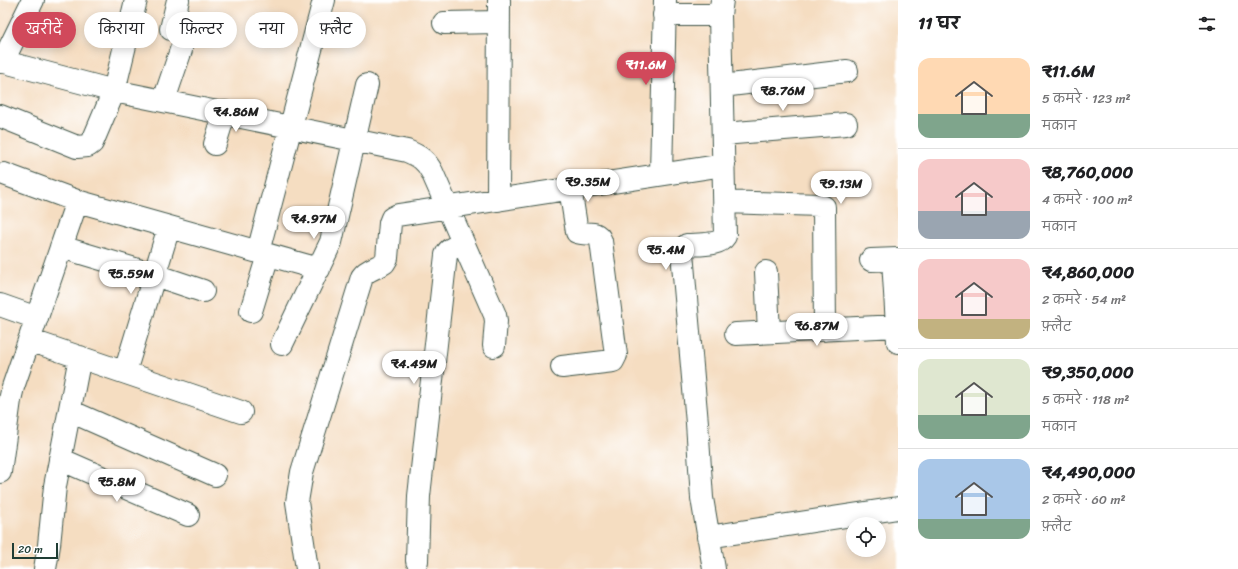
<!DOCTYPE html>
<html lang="hi">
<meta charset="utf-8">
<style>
body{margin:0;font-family:Sriracha,"Playpen Sans Deva",sans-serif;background:#f2f2f2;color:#202124;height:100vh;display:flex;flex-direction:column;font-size:15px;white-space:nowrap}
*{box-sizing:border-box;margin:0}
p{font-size:13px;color:#757577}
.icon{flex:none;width:22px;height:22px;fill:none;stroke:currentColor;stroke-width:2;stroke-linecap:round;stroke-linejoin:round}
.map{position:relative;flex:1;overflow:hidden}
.details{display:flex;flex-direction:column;background:#fff;width:340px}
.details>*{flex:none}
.hud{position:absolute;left:12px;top:12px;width:380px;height:36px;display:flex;gap:8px}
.buttons{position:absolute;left:846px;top:517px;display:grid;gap:8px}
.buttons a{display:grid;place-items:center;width:40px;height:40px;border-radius:50%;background:#fff;box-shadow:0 2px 10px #0003;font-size:20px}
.scale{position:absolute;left:12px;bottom:10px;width:46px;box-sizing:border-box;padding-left:4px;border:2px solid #1f3d34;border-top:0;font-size:11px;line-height:14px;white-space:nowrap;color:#1f3d34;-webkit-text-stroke:3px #fff;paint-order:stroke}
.price{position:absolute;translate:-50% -34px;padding:0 9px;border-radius:14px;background:#fff;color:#222;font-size:13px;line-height:26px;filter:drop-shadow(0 1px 2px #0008)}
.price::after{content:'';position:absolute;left:50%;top:24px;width:12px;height:9px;margin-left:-6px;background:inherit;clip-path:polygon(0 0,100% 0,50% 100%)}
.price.on{background:#d1495b;color:#fff}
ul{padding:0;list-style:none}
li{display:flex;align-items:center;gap:12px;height:100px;padding:0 20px}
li+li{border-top:1px solid #e0e0e0}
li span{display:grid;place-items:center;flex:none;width:112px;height:80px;border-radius:12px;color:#555}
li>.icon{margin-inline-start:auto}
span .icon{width:48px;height:48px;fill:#fffc;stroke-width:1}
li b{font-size:17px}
h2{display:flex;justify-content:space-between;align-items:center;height:48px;padding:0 20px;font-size:17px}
.tag{padding:0 14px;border-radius:18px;background:#fff;box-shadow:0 2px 10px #0003;font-size:14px;line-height:36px}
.tag.on{background:#d1495b;color:#fff}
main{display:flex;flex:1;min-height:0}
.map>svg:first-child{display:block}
</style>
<main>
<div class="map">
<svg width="898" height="569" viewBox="0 0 898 569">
<rect width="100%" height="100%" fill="#fff"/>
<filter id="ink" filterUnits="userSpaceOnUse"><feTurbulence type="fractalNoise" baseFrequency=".025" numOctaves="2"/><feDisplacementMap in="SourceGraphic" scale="8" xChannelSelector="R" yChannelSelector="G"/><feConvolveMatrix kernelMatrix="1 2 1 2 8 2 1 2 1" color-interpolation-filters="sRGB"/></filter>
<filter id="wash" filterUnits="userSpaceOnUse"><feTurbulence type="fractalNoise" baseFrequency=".012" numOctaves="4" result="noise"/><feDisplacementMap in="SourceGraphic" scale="16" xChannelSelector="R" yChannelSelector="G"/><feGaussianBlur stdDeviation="0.9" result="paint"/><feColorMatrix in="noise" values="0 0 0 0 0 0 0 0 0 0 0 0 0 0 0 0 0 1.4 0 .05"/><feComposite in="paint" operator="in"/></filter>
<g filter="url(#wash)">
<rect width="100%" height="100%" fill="#f5ddc1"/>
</g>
<g filter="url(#ink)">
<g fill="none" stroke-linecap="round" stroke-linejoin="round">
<!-- minor casing -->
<g stroke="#3f5549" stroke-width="24">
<path id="minor" d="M 664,15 L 720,15
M 444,23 L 499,22
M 171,29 L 178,0
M 1,61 L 114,91 L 407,151 C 419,156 426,160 432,172 L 495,315 L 496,321 L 494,346
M 0,62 L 6,55 L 33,0
M 722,86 L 847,71
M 164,100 L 181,50
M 0,116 L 77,147 L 88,146 L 92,143 L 114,91 L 136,0
M 723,134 L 846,124
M 215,144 L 225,112
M 4,174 L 77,201 L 319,269
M 661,174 L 665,0
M 498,200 L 499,0
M 725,202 L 820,205 L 824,207 L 825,330
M 61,247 L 155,275 L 203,291
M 258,252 L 324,0
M 871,260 L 898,259
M 893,260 L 898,342
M 766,272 L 769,332
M 0,305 L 37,318
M 251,311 L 268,255
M 736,334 L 897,326
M 29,340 L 241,412
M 282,344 L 331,242 L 367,85
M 562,367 L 613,361 L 616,355 L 601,241 C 597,229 586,236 577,232 L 570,188
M 125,372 L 169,227
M 70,411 L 215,475
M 60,459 L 188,515
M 0,472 L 10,400 L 13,387 L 77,201
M 708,537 L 898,508
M 417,561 L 419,496 L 446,255 C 449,247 456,247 464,246
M 45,569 L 49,545 L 55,486 L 80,357
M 307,569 L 297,502 L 302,472 L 362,277 C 368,268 376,269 384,263 L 387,258 L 390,223 L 392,218 L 398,215 L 724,165
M 714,569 L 702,498 L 697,423 L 682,253 L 684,248 L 687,245 C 698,244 719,246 725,236 L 720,15 L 722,0"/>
</g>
<!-- minor -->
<use href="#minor" stroke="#fff" stroke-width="22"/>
</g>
</g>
</svg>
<div class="buttons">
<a><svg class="icon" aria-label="locate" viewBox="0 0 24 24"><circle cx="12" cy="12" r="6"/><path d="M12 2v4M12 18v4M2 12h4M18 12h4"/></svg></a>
</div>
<div class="scale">20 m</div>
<b class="price on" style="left:646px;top:86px">₹11.6M</b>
<b class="price" style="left:783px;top:112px">₹8.76M</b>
<b class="price" style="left:236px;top:133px">₹4.86M</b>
<b class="price" style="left:588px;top:203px">₹9.35M</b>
<b class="price" style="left:841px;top:205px">₹9.13M</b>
<b class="price" style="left:314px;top:240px">₹4.97M</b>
<b class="price" style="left:666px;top:271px">₹5.4M</b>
<b class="price" style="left:131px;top:295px">₹5.59M</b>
<b class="price" style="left:817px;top:347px">₹6.87M</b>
<b class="price" style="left:414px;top:385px">₹4.49M</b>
<b class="price" style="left:117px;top:503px">₹5.8M</b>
<div class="hud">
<a class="tag on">खरीदें</a>
<a class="tag">किराया</a>
<a class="tag">फ़िल्टर</a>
<a class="tag">नया</a>
<a class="tag">फ़्लैट</a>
</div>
</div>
<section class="details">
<h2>11 घर<svg class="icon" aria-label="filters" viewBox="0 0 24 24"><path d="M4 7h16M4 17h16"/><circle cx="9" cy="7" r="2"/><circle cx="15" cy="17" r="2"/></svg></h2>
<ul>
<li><span style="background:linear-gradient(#ffd9b3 70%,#7fa58c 0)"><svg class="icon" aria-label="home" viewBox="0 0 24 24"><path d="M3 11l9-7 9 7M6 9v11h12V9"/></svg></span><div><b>₹11.6M</b><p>5 कमरे · 123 m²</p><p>मकान</p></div></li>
<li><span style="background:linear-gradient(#f6c9c9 65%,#9aa5b1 0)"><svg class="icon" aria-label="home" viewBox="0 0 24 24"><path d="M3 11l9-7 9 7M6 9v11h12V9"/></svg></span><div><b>₹8,760,000</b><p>4 कमरे · 100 m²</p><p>मकान</p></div></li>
<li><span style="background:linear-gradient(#f6c9c9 75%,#c2b280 0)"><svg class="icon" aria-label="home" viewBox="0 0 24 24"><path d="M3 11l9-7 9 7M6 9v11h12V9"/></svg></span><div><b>₹4,860,000</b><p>2 कमरे · 54 m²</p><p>फ़्लैट</p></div></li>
<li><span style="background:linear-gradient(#dfe7d0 70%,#7fa58c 0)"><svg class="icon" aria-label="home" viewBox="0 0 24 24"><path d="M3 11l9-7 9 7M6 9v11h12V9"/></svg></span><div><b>₹9,350,000</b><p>5 कमरे · 118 m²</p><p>मकान</p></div></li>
<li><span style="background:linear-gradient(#a9c7e8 75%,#7fa58c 0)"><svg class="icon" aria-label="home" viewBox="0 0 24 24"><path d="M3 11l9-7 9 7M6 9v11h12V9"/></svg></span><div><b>₹4,490,000</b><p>2 कमरे · 60 m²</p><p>फ़्लैट</p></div></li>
</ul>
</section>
</main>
